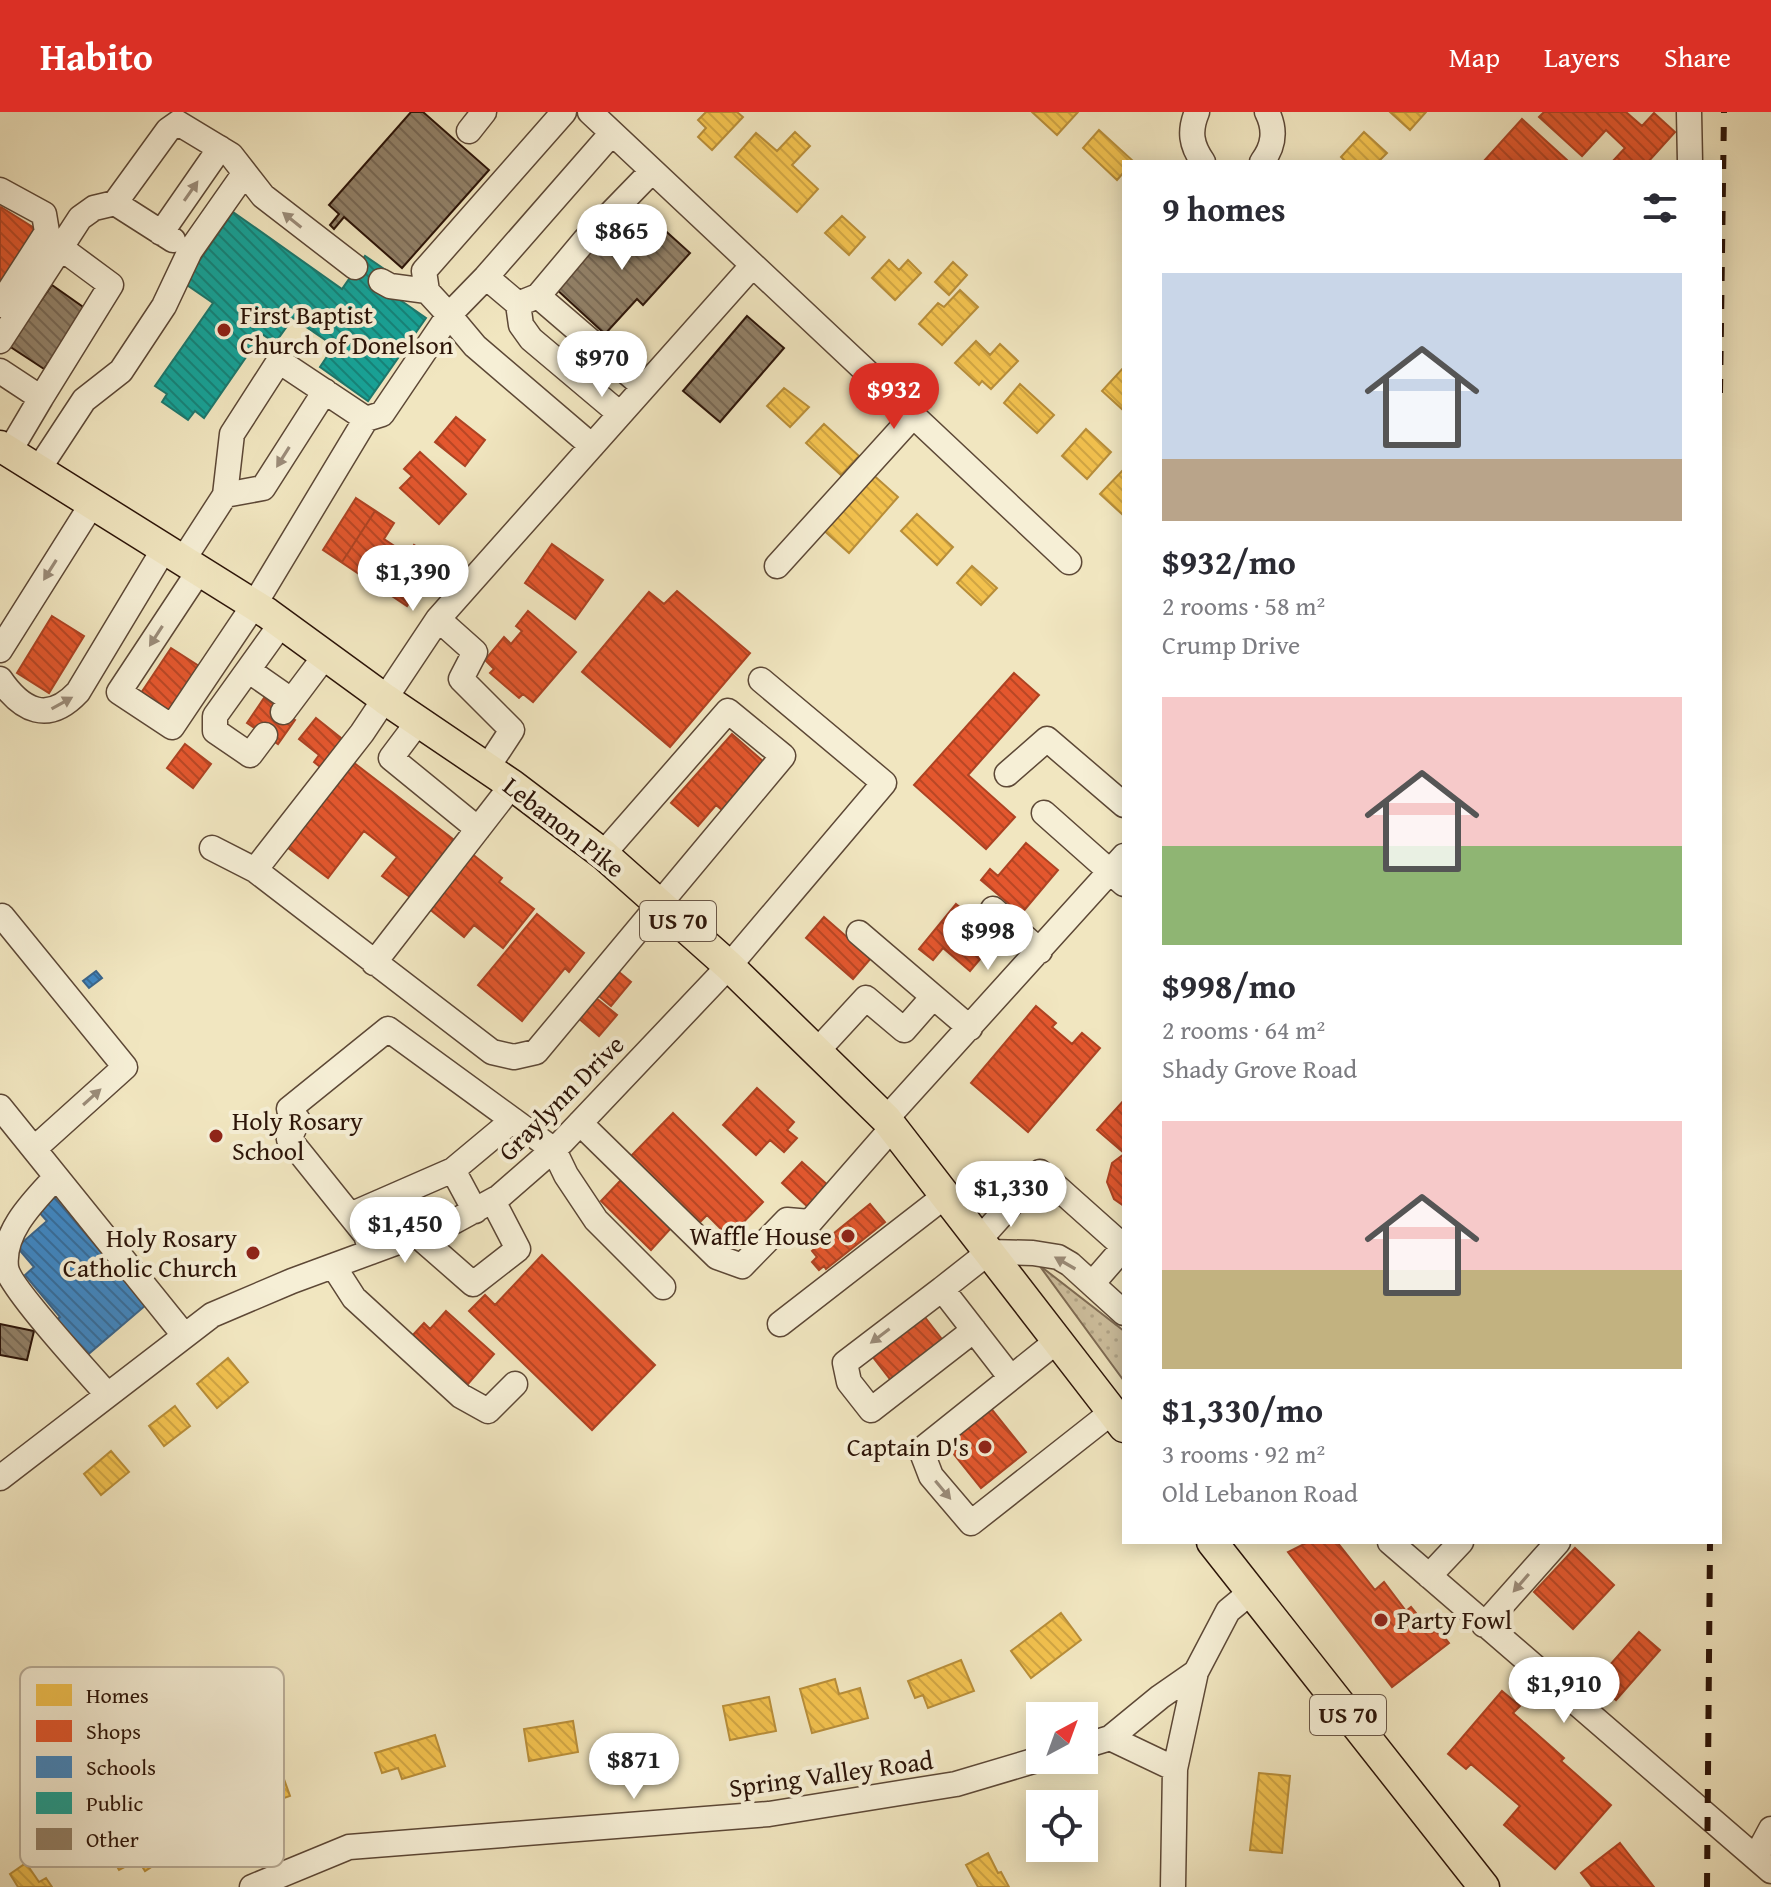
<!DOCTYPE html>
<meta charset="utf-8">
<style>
body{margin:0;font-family:"Gentium Book Plus",serif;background:#f7f7f7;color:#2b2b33;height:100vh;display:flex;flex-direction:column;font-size:30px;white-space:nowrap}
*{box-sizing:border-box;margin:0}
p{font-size:26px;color:#7c7c81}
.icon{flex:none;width:44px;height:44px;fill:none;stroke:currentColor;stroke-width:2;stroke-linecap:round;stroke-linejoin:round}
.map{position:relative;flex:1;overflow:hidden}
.sheet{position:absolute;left:1122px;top:48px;width:600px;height:1384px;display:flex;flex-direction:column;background:#fff;border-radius:0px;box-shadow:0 4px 20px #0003}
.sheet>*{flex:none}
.needle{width:52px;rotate:41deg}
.buttons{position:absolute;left:1026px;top:1590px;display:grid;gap:16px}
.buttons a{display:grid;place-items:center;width:72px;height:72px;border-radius:0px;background:#fff;box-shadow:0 4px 20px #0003;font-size:40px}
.price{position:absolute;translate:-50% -68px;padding:0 18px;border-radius:28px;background:#fff;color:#222;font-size:26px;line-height:52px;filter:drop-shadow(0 2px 4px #0008)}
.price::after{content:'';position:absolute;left:50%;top:48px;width:24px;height:18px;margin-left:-12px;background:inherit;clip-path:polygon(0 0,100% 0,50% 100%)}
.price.on{background:#d93025;color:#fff}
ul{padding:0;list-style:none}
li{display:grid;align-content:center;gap:16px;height:424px;padding:0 40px}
li span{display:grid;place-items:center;height:248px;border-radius:0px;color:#555}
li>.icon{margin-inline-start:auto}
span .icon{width:144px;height:144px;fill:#fffc;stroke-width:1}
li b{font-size:34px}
h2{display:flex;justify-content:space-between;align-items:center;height:96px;padding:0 40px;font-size:34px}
header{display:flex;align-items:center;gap:48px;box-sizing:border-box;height:112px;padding:0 40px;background:#d93025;color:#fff}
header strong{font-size:38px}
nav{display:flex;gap:44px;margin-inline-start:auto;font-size:28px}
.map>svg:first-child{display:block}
</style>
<header>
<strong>Habito</strong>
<nav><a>Map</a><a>Layers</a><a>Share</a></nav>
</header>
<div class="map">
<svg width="1771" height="1775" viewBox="0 0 1771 1775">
<defs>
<pattern id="park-dots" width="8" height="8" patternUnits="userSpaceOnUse" patternTransform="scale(2)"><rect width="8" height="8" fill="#d0c2a1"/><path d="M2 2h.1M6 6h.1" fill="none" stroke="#b3a689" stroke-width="1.8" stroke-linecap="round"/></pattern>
<pattern id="homes-back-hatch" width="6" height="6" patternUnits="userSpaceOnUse" patternTransform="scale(2)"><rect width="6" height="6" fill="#f2c14e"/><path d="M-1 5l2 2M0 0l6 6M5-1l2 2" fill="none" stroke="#d0a543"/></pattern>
<pattern id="shops-back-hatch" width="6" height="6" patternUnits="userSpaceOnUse" patternTransform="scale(2)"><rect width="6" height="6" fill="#e4572e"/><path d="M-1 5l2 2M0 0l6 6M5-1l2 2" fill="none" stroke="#b94725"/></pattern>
<pattern id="schools-back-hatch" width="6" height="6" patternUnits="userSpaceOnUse" patternTransform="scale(2)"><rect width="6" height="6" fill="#3f88c5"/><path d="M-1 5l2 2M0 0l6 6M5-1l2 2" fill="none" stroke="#356e9e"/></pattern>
<pattern id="public-back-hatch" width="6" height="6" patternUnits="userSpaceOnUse" patternTransform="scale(2)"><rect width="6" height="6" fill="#17a398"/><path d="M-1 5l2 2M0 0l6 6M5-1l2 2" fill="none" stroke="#15847a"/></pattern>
<pattern id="building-back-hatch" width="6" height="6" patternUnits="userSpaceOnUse" patternTransform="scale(2)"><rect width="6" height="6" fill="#928168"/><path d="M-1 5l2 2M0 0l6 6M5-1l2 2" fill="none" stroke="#776854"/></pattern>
</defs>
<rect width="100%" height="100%" fill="#f1e6c0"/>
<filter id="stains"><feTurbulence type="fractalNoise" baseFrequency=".0025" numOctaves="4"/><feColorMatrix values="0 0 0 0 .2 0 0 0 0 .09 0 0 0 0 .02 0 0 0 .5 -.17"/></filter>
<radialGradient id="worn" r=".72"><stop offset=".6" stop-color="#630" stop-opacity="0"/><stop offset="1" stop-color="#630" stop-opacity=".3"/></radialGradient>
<!-- park -->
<path fill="url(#park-dots)" stroke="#7e6b54" stroke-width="2" d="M 1039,1153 L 1124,1219 L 1124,1269 Z"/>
<!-- homes -->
<path fill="url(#homes-back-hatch)" stroke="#b78d39" stroke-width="2" d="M 706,0 L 737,0 L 743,5 L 712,38 L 698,25 L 706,16 L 698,8 Z
M 1032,0 L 1078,0 L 1057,23 Z
M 1390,0 L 1426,0 L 1410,18 Z
M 1099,18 L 1134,50 L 1124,50 L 1124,60 L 1117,68 L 1083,36 Z
M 795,20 L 810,34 L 792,53 L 818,77 L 797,100 L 735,45 L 756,21 L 777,39 Z
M 1364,20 L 1387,41 L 1378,50 L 1346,50 L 1341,45 Z
M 842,104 L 865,125 L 849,143 L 825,121 Z
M 889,148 L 899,158 L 908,148 L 921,161 L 895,188 L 872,166 Z
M 953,150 L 967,163 L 949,183 L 935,170 Z
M 960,178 L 978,195 L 942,233 L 919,212 L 938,191 L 944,195 Z
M 976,229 L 990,243 L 1000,232 L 1018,249 L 991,277 L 982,269 L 979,273 L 955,251 Z
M 1124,255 L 1124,297 L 1123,298 L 1102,279 Z
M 1020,272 L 1054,303 L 1037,321 L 1004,291 Z
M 784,276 L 809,295 L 790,315 L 767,294 Z
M 824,312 L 859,344 L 841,363 L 806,331 Z
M 1086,317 L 1111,340 L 1087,367 L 1062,344 Z
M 1124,357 L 1124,404 L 1100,382 Z
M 870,360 L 898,385 L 849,441 L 821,416 Z
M 917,402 L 953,435 L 937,453 L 901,419 Z
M 972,454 L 997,476 L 981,493 L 957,471 Z
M 228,1246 L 248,1270 L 217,1296 L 197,1272 Z
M 175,1294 L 190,1314 L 164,1334 L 149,1314 Z
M 111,1339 L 129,1360 L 101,1383 L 84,1362 Z
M 1061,1501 L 1081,1528 L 1031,1566 L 1011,1539 Z
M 961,1548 L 974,1579 L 928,1596 L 923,1583 L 915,1586 L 908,1569 Z
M 835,1567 L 839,1582 L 860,1576 L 868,1606 L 812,1621 L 800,1577 Z
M 769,1585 L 776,1619 L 730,1628 L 723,1594 Z
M 573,1609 L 578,1640 L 529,1649 L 524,1617 Z
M 435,1623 L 445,1654 L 402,1667 L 398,1656 L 382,1661 L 375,1641 Z
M 245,1647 L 251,1666 L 280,1656 L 290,1684 L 241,1701 L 232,1673 L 238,1670 L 232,1652 Z
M 1259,1661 L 1290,1664 L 1282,1741 L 1250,1738 Z
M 110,1705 L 123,1727 L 158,1707 L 168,1724 L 155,1731 L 164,1747 L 145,1759 L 138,1748 L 119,1758 L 94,1714 Z
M 988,1741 L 998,1761 L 1001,1760 L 1009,1775 L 978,1775 L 966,1753 Z
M 26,1751 L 39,1770 L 46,1766 L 52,1775 L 18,1775 L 10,1762 Z"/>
<!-- shops -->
<path fill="url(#shops-back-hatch)" stroke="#ad4323" stroke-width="2" d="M 1544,0 L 1626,0 L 1642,14 L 1654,1 L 1675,20 L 1648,50 L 1612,50 L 1625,36 L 1606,18 L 1582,44 L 1539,5 Z
M 1522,7 L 1567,48 L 1566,50 L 1483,50 Z
M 1,95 L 39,119 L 0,181 L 0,97 Z
M 456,305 L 485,328 L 465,354 L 435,330 Z
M 420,340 L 466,382 L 439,412 L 400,376 L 412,364 L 404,357 Z
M 356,386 L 394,411 L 384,427 L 408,443 L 414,433 L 437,448 L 407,494 L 323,438 Z
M 356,386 L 375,399 L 342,450 L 323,438 Z
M 552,432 L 603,468 L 575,507 L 525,471 Z
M 677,479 L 750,541 L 670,635 L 582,560 L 649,480 L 664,492 Z
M 528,499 L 576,540 L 533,590 L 523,582 L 519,586 L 490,561 L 494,557 L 485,548 L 504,525 L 511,532 L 522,519 L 516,514 Z
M 52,504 L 84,524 L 49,581 L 17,561 Z
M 171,536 L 199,554 L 167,603 L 139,584 Z
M 1014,561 L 1039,583 L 968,663 L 1015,705 L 986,737 L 914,673 Z
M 264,586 L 295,608 L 278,632 L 247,611 Z
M 316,606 L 346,630 L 324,658 L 314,650 L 319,643 L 299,627 Z
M 732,622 L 764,650 L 722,698 L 716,693 L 698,714 L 671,691 Z
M 185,632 L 211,652 L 193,676 L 167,656 Z
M 349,647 L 458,731 L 414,788 L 382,764 L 397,745 L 364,719 L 328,766 L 283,732 Z
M 1026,731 L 1058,758 L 1021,802 L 981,768 L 990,757 L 998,764 Z
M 471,741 L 502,766 L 499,770 L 534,797 L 503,836 L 474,813 L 464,825 L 427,795 Z
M 956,792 L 998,826 L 970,859 L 943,836 L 933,848 L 919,837 Z
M 537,802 L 584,841 L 569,860 L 565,856 L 522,909 L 478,873 Z
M 824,805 L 871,846 L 853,867 L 806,826 Z
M 619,860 L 631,870 L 611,894 L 599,884 Z
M 596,886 L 617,903 L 599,924 L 578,906 Z
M 1036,894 L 1056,911 L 1052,915 L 1072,932 L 1082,921 L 1100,936 L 1028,1020 L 971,971 Z
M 757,976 L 794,1010 L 787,1018 L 797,1026 L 784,1040 L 770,1028 L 756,1043 L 723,1013 Z
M 1124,988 L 1124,1041 L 1097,1018 Z
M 673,1001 L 763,1090 L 729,1125 L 707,1103 L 699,1111 L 631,1044 Z
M 1124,1042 L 1124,1094 L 1114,1087 L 1107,1070 L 1112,1051 Z
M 802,1050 L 830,1075 L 810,1097 L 782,1071 Z
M 621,1068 L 671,1116 L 651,1138 L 601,1089 Z
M 870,1092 L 885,1110 L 826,1157 L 824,1154 L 819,1158 L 812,1150 L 817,1145 L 812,1139 Z
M 542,1143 L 655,1253 L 592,1318 L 469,1199 L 485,1183 L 495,1193 Z
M 446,1199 L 494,1242 L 467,1273 L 412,1224 L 424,1211 L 430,1217 Z
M 924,1204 L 945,1231 L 893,1271 L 872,1244 Z
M 989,1294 L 1026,1340 L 981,1376 L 944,1330 Z
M 1308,1430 L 1337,1430 L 1375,1478 L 1384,1470 L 1406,1499 L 1411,1495 L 1432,1521 L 1438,1517 L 1449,1531 L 1392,1575 L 1288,1440 Z
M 1575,1436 L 1614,1473 L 1573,1517 L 1534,1480 Z
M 1639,1520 L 1660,1538 L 1616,1588 L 1595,1570 Z
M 1502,1579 L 1520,1594 L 1513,1601 L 1564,1646 L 1561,1649 L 1611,1693 L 1555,1757 L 1504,1713 L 1520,1694 L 1471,1652 L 1466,1657 L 1448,1642 Z
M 1620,1731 L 1654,1775 L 1592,1775 L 1581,1761 Z"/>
<!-- schools -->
<path fill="url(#schools-back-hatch)" stroke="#39658c" stroke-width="2" d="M 96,859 L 102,866 L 89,876 L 83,869 Z
M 54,1085 L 109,1149 L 100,1157 L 109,1168 L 118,1160 L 146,1193 L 85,1245 L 54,1210 L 60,1205 L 25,1163 L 34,1155 L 17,1135 L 47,1109 L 38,1099 Z"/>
<!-- public -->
<path fill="url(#public-back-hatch)" stroke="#1d786d" stroke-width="2" d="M 233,100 L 342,177 L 365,144 L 387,159 L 377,172 L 426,206 L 368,289 L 320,255 L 334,234 L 293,206 L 275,231 L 262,222 L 204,306 L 195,299 L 188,308 L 162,290 L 167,282 L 155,274 L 213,191 L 184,171 Z"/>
<!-- building -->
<path fill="url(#building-back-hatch)" stroke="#2c1408" stroke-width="2" d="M 411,0 L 423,0 L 489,58 L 402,156 L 344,105 L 334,117 L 330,113 L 339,102 L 329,93 Z
M 633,102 L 654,121 L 660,114 L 690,141 L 643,193 L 637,187 L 605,222 L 555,176 L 597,130 L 603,135 Z
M 52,173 L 86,197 L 44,257 L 9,234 Z
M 747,204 L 784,236 L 720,310 L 683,279 Z
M 0,1212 L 34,1219 L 27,1248 L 0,1243 Z"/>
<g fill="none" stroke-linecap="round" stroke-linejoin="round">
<!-- minor casing -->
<g stroke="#5d4836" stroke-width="27">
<path id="minor" d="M 590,0 L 1069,450
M 1197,0 C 1189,19 1191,33 1203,50
M 1689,0 L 1690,50
M 469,19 L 484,0
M 1262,50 C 1274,34 1276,18 1267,0
M 0,78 L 44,102 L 47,120 L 0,193
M 115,91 L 173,128
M 161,121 L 220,36
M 486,165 L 612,21
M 381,169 L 390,174 L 427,179
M 538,184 L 644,275
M 518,192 L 538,184 L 585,128 L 652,59
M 0,229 L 80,106 L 94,96 L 115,91 L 168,18 L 178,11 L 231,43 L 263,84 L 355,155
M 0,259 L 41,286 L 9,340
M 41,286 L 111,173 L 61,136
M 592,334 L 475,234 L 449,203 L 486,165 L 518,192 L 521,213 L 531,227 L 620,302
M 38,358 L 84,288 L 121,259 L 164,194 L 190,139 L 244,62
M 225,383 L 232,322 L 279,249 L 366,307
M 183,448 L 225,383 L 263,376 L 325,279
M 777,454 L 913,304
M 199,459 L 119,580 L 172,615 L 254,493 L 366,307 L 382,302 L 449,203 L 427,179 L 424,159 L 564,0
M 438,507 L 475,540 L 461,567 L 512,618 L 487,656
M 0,538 L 92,392
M 248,558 L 291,588
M 0,567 C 22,599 48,612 78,580 L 164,437
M 283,600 L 325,544
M 418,610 L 391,646 L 478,717
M 265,623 L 250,643 L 215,619 L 215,604 L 281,512
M 1007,662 L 1047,627 L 1124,693
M 1044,701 L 1124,772
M 212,736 L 255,758 L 492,940 L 514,945 L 536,940 L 783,644 L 728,599 L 603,742
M 255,758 L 362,621 L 438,507 L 752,154
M 993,797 L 1040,839
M 0,805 L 2,804 L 125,955 L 34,1037
M 859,821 L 970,916
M 374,851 L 512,673
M 817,939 L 866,886 L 904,918 L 933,885
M 0,995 L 184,1223
M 886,1007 L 1124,744
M 580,1011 L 717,1145 L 742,1154 L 787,1108 L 810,1110 L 893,1015
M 453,1058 L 475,1099
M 56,1065 C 35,1088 2,1119 6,1155 C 8,1173 90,1263 107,1282
M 350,1103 L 453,1058 L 513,1008
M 417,1123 L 473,1172 L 518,1137 L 493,1089
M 979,1128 L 1040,1060 L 1124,1135 L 1092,1172
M 371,1140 L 366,1123 L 289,1027 L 298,1008 L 289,997 L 388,917 L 554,1038 L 566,1063 L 596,1108 L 663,1175
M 334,1155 L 354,1186 L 461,1284 L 488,1299 L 515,1272
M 942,1177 L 845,1251 L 849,1270 L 871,1298 L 974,1218
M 780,1212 L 945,1084
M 1057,1229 L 1011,1266 L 942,1177 L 989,1140 L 1033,1141 L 1058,1145 L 1070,1152 L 1124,1201
M 1011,1266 L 921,1338 L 931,1364 L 971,1411 L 1112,1300
M 0,1366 L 212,1203 L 292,1169 L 455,1109 L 499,1085 L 562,1030 L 729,854 L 884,671 L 761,568
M 1390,1430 L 1771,1759
M 1429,1464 L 1461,1430
M 1484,1513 L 1558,1430
M 1110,1626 L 1175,1657
M 1084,1634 L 1110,1626 L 1160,1585 L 1196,1560
M 1756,1745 L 1771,1717
M 252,1775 L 349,1735 L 769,1702 L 956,1672 L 1040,1647
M 1173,1775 L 1175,1657 L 1196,1560 L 1228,1499 L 1251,1480"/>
</g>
<!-- major casing -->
<g stroke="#2c1408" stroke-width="33">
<path id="major" d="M 0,334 L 267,501 L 385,587 L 512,673 L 603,742 L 729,854 L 886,1007 L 1124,1315
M 1212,1430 L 1484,1775"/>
</g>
<!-- minor -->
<use href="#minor" stroke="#f6efd6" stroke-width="24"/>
<!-- major -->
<use href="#major" stroke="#f1e6c0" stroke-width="30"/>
<!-- rail -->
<path stroke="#2c1408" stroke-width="6" stroke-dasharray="14 14" stroke-linecap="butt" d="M 1720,281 L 1724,0
M 1707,1775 L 1710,1430"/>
</g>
<!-- one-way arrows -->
<defs><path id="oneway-solid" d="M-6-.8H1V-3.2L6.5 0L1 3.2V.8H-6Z" transform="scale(2)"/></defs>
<g fill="#9b8c79">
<use href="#oneway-solid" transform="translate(191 79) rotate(-55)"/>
<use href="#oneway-solid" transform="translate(292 108) rotate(-141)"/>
<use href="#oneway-solid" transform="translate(283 345) rotate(122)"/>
<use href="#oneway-solid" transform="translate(50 458) rotate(122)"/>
<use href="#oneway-solid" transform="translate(156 524) rotate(123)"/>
<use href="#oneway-solid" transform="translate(62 591) rotate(-29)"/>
<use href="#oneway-solid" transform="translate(92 985) rotate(-42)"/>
<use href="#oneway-solid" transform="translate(1065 1151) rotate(-150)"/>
<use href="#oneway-solid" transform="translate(880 1224) rotate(143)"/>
<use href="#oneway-solid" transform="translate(943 1378) rotate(50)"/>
<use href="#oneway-solid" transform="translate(1521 1471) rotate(131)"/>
</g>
<!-- markers -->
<g fill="#8f2418" stroke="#f6efd6" stroke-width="3">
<circle cx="224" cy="218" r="8"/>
<circle cx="216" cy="1024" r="8"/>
<circle cx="848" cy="1124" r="8"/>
<circle cx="253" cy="1141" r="8"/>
<circle cx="985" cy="1335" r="8"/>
<circle cx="1381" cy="1508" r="8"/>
</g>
<g text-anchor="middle" stroke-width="8" stroke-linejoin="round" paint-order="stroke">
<!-- shield labels -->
<g fill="#f6efd6" stroke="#695646" stroke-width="2">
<rect x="640" y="789" width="76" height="40" rx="6"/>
<rect x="1310" y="1583" width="76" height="40" rx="6"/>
</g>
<g font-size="24" font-weight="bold" fill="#2c1408">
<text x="678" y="817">US 70</text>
<text x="1348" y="1611">US 70</text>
</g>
<!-- poi labels -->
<g font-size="26" fill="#2c1408" stroke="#f6efd6" text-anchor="start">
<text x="240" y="212">First Baptist<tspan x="240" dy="30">Church of Donelson</tspan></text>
<text x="232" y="1018">Holy Rosary<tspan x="232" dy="30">School</tspan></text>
<text x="832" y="1133" text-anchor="end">Waffle House</text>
<text x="237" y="1135" text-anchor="end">Holy Rosary<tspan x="237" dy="30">Catholic Church</tspan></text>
<text x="969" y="1344" text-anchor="end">Captain D's</text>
<text x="1397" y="1517">Party Fowl</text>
</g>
<!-- street labels -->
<g font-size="26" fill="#2c1408" stroke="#f6efd6">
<text transform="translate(564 715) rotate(38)" y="9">Lebanon Pike</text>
<text transform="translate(561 986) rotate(-45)" y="9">Graylynn Drive</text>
<text transform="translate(831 1662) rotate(-8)" y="9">Spring Valley Road</text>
</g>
</g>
<!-- legend -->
<rect x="20" y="1555" width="264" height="200" rx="12" fill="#f6efd6" stroke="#b9ad98" stroke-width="2"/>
<rect x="36" y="1572" width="36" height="22" fill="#f2c14e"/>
<rect x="36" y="1608" width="36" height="22" fill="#e4572e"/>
<rect x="36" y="1644" width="36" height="22" fill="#3f88c5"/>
<rect x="36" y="1680" width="36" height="22" fill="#17a398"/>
<rect x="36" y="1716" width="36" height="22" fill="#928168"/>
<g font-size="22" fill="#2c1408">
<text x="86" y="1591">Homes</text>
<text x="86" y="1627">Shops</text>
<text x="86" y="1663">Schools</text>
<text x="86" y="1699">Public</text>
<text x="86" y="1735">Other</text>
</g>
<rect width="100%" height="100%" filter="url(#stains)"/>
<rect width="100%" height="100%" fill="url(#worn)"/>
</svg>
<div class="buttons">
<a><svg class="needle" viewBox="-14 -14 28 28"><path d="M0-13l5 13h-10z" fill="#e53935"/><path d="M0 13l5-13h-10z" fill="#7c7c81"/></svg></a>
<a><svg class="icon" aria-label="locate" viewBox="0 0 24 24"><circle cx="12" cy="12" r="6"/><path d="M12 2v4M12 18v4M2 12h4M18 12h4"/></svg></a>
</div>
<b class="price" style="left:622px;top:160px">$865</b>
<b class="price" style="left:602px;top:287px">$970</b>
<b class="price on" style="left:894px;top:319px">$932</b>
<b class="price" style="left:413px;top:501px">$1,390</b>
<b class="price" style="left:988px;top:860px">$998</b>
<b class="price" style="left:1011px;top:1117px">$1,330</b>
<b class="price" style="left:405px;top:1153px">$1,450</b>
<b class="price" style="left:1564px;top:1613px">$1,910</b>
<b class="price" style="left:634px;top:1689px">$871</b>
<section class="sheet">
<h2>9 homes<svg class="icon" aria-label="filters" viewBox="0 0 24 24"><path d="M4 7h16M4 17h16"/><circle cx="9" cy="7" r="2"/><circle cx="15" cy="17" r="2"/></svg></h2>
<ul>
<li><span style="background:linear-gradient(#c9d6e8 75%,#b9a48a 0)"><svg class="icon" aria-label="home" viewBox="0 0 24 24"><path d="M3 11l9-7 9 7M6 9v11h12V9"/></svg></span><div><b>$932/mo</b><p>2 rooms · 58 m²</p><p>Crump Drive</p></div></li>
<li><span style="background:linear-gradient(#f6c9c9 60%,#8fb573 0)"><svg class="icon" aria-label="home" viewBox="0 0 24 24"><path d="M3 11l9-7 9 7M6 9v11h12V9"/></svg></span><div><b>$998/mo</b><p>2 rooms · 64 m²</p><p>Shady Grove Road</p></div></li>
<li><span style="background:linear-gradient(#f6c9c9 60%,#c2b280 0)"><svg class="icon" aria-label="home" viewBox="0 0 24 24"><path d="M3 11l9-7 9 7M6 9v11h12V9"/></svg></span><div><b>$1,330/mo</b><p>3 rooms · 92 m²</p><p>Old Lebanon Road</p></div></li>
</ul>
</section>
</div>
